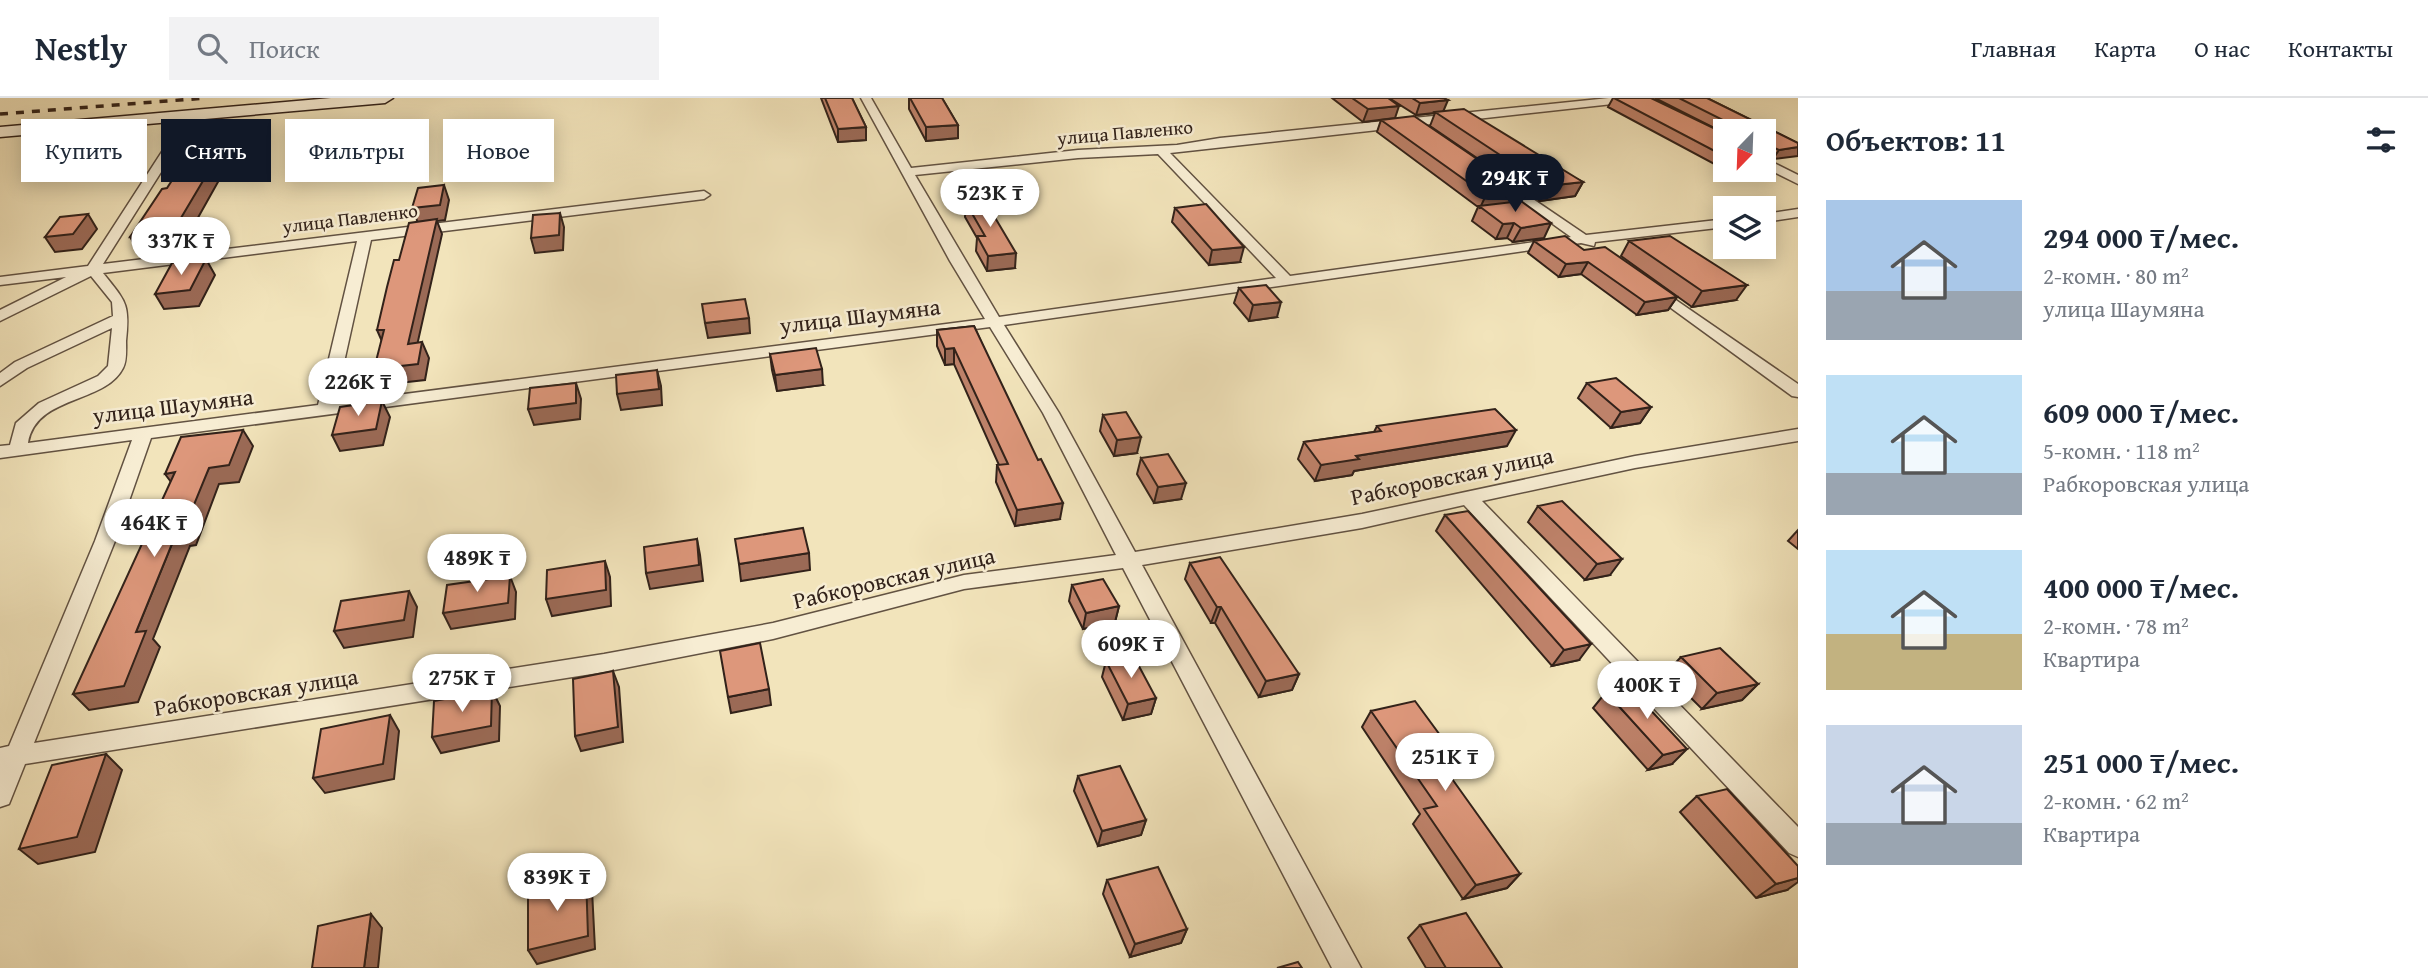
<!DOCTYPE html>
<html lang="ru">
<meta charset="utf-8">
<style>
body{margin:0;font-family:"Gentium Book Plus",serif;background:#f2f2f3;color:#1f2937;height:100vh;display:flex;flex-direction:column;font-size:26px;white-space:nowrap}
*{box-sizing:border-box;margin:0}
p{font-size:23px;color:#747a83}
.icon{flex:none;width:38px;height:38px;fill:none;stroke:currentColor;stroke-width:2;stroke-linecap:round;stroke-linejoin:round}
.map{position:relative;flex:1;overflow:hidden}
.details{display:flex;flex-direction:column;background:#fff;width:630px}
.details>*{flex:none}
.banner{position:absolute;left:21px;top:21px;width:665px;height:63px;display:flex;gap:14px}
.needle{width:46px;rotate:203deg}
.controls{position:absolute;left:1713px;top:21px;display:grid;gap:14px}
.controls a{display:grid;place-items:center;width:63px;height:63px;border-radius:0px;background:#fff;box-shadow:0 4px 18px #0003;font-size:35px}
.price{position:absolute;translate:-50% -60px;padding:0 16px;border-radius:24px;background:#fff;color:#222;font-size:23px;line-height:46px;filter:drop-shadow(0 2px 4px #0008)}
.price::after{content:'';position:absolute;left:50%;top:42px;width:21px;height:16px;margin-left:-10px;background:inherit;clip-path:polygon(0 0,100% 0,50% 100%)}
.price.current{background:#111827;color:#fff}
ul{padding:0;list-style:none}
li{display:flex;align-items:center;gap:21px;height:175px;padding:0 28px}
li span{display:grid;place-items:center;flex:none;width:196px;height:140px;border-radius:0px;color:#555}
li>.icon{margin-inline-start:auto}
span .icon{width:84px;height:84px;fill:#fffc;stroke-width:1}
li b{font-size:30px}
h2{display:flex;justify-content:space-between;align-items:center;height:84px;padding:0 28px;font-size:30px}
.pill{padding:0 24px;border-radius:0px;background:#fff;box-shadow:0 4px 18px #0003;font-size:24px;line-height:63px}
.pill.current{background:#111827;color:#fff}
header{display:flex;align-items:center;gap:42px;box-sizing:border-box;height:98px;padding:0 35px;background:#fff;border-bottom:2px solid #e0e1e3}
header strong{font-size:33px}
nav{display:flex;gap:38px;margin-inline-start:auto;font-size:24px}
.search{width:490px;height:63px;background:#f2f2f3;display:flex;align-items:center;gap:18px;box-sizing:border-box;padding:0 24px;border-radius:0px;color:#747a83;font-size:26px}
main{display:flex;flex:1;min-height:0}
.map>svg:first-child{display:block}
</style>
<header>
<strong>Nestly</strong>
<div class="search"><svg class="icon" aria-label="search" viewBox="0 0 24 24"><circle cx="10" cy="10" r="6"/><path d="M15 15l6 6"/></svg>Поиск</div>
<nav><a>Главная</a><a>Карта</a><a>О нас</a><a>Контакты</a></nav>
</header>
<main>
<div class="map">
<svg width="1798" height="870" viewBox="0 0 1798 870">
<rect width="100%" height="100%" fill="#f2e4bb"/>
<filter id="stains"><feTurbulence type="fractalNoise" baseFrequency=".00286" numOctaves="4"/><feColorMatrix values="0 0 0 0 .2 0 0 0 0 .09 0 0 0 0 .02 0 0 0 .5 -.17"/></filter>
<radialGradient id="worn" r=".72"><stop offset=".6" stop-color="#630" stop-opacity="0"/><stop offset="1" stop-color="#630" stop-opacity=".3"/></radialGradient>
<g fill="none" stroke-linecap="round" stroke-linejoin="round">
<!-- minor casing -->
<g stroke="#625242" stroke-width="3">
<path id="minor" d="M 861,0 L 871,0 L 911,70 L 1078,52 L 1177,47 L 1220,40 L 1609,0 L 1645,0 L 1640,3 L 1170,55 L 1290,178 L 1571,139 L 1498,87 L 1496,84 L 1502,80 L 1586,137 L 1726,121 L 1726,129 L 1595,144 L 1594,148 L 1581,145 L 1004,227 L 1059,315 L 1135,454 L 1362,416 L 1635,358 L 1798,331 L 1798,343 L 1635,370 L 1482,403 L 1798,729 L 1798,759 L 1789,755 L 1464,407 L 1362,430 L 1142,467 L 1361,870 L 1332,870 L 1123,470 L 964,491 L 773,541 L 604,574 L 25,666 L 9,706 L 0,709 L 0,650 L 9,648 L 95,443 L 132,342 L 0,360 L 0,348 L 10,347 L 16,325 L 39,305 L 98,278 L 108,268 L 112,230 L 27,270 L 0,288 L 0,275 L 15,264 L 113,218 L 112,204 L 91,178 L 0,223 L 0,212 L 66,179 L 0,187 L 0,179 L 88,168 L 187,15 L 197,17 L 103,166 L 704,93 L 710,97 L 704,101 L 371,142 L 335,305 L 985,221 L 950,163 ZM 1158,56 L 1276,180 L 999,219 L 915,77 L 1078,60 ZM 357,143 L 318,307 L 28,345 C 36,297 105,306 123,270 C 127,263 126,251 126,243 C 130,205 126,204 103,175 ZM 990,229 L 1043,315 L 1116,457 L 964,477 L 773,525 L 604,556 L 34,645 L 115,443 L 151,340 Z
M 1764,60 L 1798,77 L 1798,86 L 1764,69 Z
M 1798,111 L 1798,119 L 1764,124 L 1764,116 Z
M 1654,187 L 1798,286 L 1798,299 L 1792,298 L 1649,194 L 1647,191 Z"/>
</g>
<!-- secondary casing -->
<g stroke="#32221a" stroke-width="3">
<path id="secondary" d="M 331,0 L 393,0 L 385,5 L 0,39 L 0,29 Z"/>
</g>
<!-- minor -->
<use href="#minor" fill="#f7edd3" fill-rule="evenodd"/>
<!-- secondary -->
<use href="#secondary" fill="#f7edd3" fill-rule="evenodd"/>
<!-- rail -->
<path stroke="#32221a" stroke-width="3.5" stroke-dasharray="8 8" stroke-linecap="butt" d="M 0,16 L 206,0"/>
</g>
<!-- wall -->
<path fill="#be826a" stroke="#32221a" stroke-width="2" d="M 821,0 L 852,0 L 866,29 L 866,42 L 838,44 Z
M 909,0 L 942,0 L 958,27 L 958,40 L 926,43 L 909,11 Z
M 1332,0 L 1388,0 L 1395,20 L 1363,24 Z
M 1389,0 L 1444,0 L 1444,14 L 1583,84 L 1575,98 L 1540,103 L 1430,28 L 1435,15 L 1416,17 Z
M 1613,0 L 1651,0 L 1726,36 L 1726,67 L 1718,68 L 1608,9 Z
M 1655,0 L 1707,0 L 1798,45 L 1773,61 L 1764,58 L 1764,33 L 1726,33 L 1726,36 Z
M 1381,22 L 1524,93 L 1519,104 L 1544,140 L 1513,144 L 1507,140 L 1496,141 L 1472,123 L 1478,109 L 1377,34 Z
M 966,105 L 1015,170 L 987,173 L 976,153 L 977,140 L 965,119 Z
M 1175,110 L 1240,164 L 1209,167 L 1172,124 Z
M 1534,143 L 1584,152 L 1677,199 L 1668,212 L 1637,217 L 1581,176 L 1559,179 L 1528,155 Z
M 1629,143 L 1736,202 L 1692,209 L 1621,158 Z
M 1239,190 L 1277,219 L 1249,223 L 1234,205 Z
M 974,228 L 1060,421 L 1015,428 L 996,384 L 997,367 L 999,367 L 954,266 L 945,267 L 937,248 L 937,232 Z
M 770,256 L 823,287 L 777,293 L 772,272 Z
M 1587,285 L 1651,309 L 1640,325 L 1611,330 L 1578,300 Z
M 1103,317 L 1137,355 L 1114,358 L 1100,333 Z
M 1377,328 L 1507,348 L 1354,373 L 1352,377 L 1315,383 L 1298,361 L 1304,344 L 1374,334 Z
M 1141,360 L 1181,401 L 1154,405 L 1137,376 Z
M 1538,408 L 1610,477 L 1585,482 L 1528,424 Z
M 1445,417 L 1579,562 L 1552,568 L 1436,433 Z
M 1798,432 L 1798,451 L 1788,443 Z
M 1190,465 L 1299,576 L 1292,592 L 1259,599 L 1215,525 L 1211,525 L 1185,481 Z
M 1072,487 L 1119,508 L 1115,524 L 1083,531 L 1069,503 Z
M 1681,559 L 1758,586 L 1742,602 L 1702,611 L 1666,575 Z
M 1106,563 L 1156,600 L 1151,616 L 1123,622 L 1102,579 Z
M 1606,594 L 1672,666 L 1648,672 L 1593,610 Z
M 1371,613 L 1520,776 L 1507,790 L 1463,801 L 1413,726 L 1420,716 L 1362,629 Z
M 1078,678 L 1146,722 L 1141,737 L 1098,748 L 1074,693 Z
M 1697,698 L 1787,792 L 1756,800 L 1680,714 Z
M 1107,782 L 1187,831 L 1181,845 L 1130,859 L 1103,796 Z
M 1420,827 L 1502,870 L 1426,870 L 1408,840 Z"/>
<!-- shaded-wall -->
<path fill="#9b6a56" stroke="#32221a" stroke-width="2" d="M 1448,2 L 1443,14 L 1416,17 L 1420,5 Z
M 1399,8 L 1395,20 L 1363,24 L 1368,11 Z
M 958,27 L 958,40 L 926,43 L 926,29 Z
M 866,29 L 866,42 L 838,44 L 838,31 Z
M 224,37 L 231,51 L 220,69 L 223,75 L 181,150 L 139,154 L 130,139 L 209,62 Z
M 1798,49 L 1798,58 L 1773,61 L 1779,52 Z
M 1724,58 L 1726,58 L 1726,67 L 1718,68 Z
M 1583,84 L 1575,98 L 1540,103 L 1547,88 Z
M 444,87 L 449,102 L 445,122 L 437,123 L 442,136 L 414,261 L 408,246 L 418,125 L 412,110 Z
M 1524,93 L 1518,105 L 1480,110 L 1486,97 Z
M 560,115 L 564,129 L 563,152 L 535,155 L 531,140 Z
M 88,116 L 97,131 L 82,151 L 55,154 L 45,139 Z
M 1514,125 L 1507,140 L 1496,141 L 1503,126 Z
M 1551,125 L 1544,140 L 1513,144 L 1521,130 Z
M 1244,149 L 1240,164 L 1209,167 L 1212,152 Z
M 1016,155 L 1015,170 L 987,173 L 988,158 Z
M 206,161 L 215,177 L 199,208 L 164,211 L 155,196 Z
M 1588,164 L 1581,176 L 1559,179 L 1566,166 Z
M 1747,187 L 1736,202 L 1692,209 L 1702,193 Z
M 1677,199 L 1668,212 L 1637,217 L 1645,204 Z
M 1281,204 L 1277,219 L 1249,223 L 1253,207 Z
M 749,220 L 750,235 L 708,240 L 705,225 Z
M 377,232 L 384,232 L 384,248 Z
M 422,244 L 429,260 L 425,282 L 381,287 L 374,271 Z
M 954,250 L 954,266 L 945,267 L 945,251 Z
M 822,271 L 823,287 L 777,293 L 775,277 Z
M 657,272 L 661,288 L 662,307 L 621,312 L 617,296 Z
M 576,285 L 581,301 L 580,321 L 534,327 L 528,311 Z
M 382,303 L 390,319 L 383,347 L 340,353 L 332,337 Z
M 1651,309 L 1640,325 L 1611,330 L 1621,314 Z
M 243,332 L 253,348 L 239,384 L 219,386 L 196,447 L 190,448 L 153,541 L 160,549 L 138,604 L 89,612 L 73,596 L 136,534 L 178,431 L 209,370 Z
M 1516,332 L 1507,348 L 1354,373 L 1352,377 L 1315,383 L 1321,367 L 1356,358 Z
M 1141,339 L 1137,355 L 1114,358 L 1117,342 Z
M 175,374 L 177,392 L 165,376 Z
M 1186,385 L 1181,401 L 1154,405 L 1158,389 Z
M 1063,405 L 1060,421 L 1015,428 L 1017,412 Z
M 697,441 L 700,457 L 703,483 L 650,491 L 646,475 Z
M 809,455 L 810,472 L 741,483 L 739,466 Z
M 1622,461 L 1610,477 L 1585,482 L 1597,466 Z
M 605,463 L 610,479 L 611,508 L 552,518 L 546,501 Z
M 510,478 L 516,494 L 515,521 L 451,531 L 443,515 Z
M 409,493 L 417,509 L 413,539 L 344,550 L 334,533 Z
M 1119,508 L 1115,524 L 1083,531 L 1086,515 Z
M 1217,509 L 1221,509 L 1215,525 L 1211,525 Z
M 1591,546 L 1579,562 L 1552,568 L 1564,552 Z
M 613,573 L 619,589 L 623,644 L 581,653 L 575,638 Z
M 1299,576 L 1292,592 L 1259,599 L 1266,583 Z
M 1758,586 L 1742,602 L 1702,611 L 1717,595 Z
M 769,591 L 771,607 L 731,615 L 728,599 Z
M 492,592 L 500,608 L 499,643 L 441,655 L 432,639 Z
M 1156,600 L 1151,616 L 1123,622 L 1128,606 Z
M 390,617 L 399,633 L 394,681 L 325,695 L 313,680 Z
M 1687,651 L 1672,666 L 1648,672 L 1663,657 Z
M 106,656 L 122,672 L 95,754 L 38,766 L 19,751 Z
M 1462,667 L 1451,682 L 1445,671 Z
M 1146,722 L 1141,737 L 1098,748 L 1102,733 Z
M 1520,776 L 1507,790 L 1463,801 L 1476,787 Z
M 586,778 L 592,792 L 595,851 L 537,866 L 528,852 Z
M 1798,780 L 1798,784 L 1787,792 L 1756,800 L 1776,786 Z
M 371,816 L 382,830 L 378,870 L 364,870 Z
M 1187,831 L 1181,845 L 1130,859 L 1135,846 Z"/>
<!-- building -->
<path fill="#dd977b" stroke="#32221a" stroke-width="2" d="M 825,0 L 852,0 L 866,29 L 838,31 Z
M 910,0 L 942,0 L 958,27 L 926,29 Z
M 1352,0 L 1388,0 L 1399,8 L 1368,11 Z
M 1412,0 L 1444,0 L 1448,2 L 1420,5 Z
M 1614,0 L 1651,0 L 1726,36 L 1726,58 L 1724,58 Z
M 1679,0 L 1707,0 L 1798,45 L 1798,49 L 1779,52 L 1770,48 L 1768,53 L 1764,53 L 1764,33 L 1733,33 L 1733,27 Z
M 1464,11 L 1583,84 L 1547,88 L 1435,14 Z
M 1414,18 L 1524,93 L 1486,97 L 1381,22 Z
M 224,37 L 209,62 L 216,61 L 172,135 L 130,139 L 162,91 L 167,90 L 200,39 Z
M 444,87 L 440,107 L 412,110 L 418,90 Z
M 981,96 L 1016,155 L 988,158 L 977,138 L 985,138 L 966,105 Z
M 1521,103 L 1551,125 L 1521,130 L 1514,125 L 1503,126 L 1479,108 Z
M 1206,106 L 1244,149 L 1212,152 L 1175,110 Z
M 560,115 L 559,137 L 531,140 L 533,117 Z
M 88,116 L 73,136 L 45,139 L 60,119 Z
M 437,121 L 408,246 L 422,244 L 418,266 L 374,271 L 384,232 L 377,232 L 387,189 L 394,162 L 399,162 L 409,125 Z
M 1565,138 L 1584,152 L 1605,149 L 1677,199 L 1645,204 L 1588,164 L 1566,166 L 1534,143 Z
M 1670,138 L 1747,187 L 1702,193 L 1629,143 Z
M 206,161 L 190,192 L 155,196 L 172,165 Z
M 1266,187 L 1281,204 L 1253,207 L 1239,190 Z
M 745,201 L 749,220 L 705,225 L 702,206 Z
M 974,228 L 1038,362 L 1041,361 L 1063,405 L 1017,412 L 997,367 L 1008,366 L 954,250 L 945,251 L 937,232 Z
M 816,250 L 822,271 L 775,277 L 770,256 Z
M 657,272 L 659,291 L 617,296 L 616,277 Z
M 1616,280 L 1651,309 L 1621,314 L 1587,285 Z
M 576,285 L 576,305 L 528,311 L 530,290 Z
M 382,303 L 376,331 L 332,337 L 340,309 Z
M 1495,311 L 1516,332 L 1356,358 L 1359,361 L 1321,367 L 1304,344 L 1381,333 L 1377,328 Z
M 1126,314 L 1141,339 L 1117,342 L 1103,317 Z
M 243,332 L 229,367 L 209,370 L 184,431 L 178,431 L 136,534 L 146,533 L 124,588 L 73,596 L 175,374 L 165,376 L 181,339 Z
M 1168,356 L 1186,385 L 1158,389 L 1141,360 Z
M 1562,403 L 1622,461 L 1597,466 L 1538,408 Z
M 1468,413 L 1591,546 L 1564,552 L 1445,417 Z
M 803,430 L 809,455 L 739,466 L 735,441 Z
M 697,441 L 699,467 L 646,475 L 644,449 Z
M 1220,459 L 1299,576 L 1266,583 L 1221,509 L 1217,509 L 1190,465 Z
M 605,463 L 606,492 L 546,501 L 547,472 Z
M 510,478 L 508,505 L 443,515 L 447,487 Z
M 1103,481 L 1119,508 L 1086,515 L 1072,487 Z
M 409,493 L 404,522 L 334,533 L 341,503 Z
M 760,545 L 769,591 L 728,599 L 720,553 Z
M 1720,550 L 1758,586 L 1717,595 L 1681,559 Z
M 1133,557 L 1156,600 L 1128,606 L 1106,563 Z
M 613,573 L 618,629 L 575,638 L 573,581 Z
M 1629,589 L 1687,651 L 1663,657 L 1606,594 Z
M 492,592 L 491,628 L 432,639 L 434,603 Z
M 1415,603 L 1462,667 L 1445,671 L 1520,776 L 1476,787 L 1424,711 L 1437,708 L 1371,613 Z
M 390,617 L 383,666 L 313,680 L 321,631 Z
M 106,656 L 77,739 L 19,751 L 52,667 Z
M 1120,668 L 1146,722 L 1102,733 L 1078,678 Z
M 1727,691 L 1798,768 L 1798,780 L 1776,786 L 1697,698 Z
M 1158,769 L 1187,831 L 1135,846 L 1107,782 Z
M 586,778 L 588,838 L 528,852 L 528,791 Z
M 1466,815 L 1502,870 L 1446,870 L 1420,827 Z
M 371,816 L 364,870 L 312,870 L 318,828 Z
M 1298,864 L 1302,870 L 1277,870 Z"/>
<g text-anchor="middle" stroke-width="5" stroke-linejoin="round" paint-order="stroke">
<!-- far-street labels -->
<g font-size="19" fill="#32221a" stroke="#f7edd3">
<text transform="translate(1125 34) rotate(-5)" y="7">улица Павленко</text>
<text transform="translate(350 120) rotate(-7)" y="7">улица Павленко</text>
</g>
<!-- street labels -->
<g font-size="23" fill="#32221a" stroke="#f7edd3">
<text transform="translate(860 218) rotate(-7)" y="8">улица Шаумяна</text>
<text transform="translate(173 308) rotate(-7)" y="8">улица Шаумяна</text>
<text transform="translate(1452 378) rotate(-12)" y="8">Рабкоровская улица</text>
<text transform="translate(894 480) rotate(-13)" y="8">Рабкоровская улица</text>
<text transform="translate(256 594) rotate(-9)" y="8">Рабкоровская улица</text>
</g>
</g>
<rect width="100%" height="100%" filter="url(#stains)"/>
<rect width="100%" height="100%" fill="url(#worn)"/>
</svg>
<div class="controls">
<a><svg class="needle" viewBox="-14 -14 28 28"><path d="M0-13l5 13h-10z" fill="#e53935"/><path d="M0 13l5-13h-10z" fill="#747a83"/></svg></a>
<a><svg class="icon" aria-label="layers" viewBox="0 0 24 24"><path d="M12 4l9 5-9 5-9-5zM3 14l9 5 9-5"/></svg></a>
</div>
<b class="price current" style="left:1515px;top:116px">294K ₸</b>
<b class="price" style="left:990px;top:131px">523K ₸</b>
<b class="price" style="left:181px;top:179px">337K ₸</b>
<b class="price" style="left:358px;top:320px">226K ₸</b>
<b class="price" style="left:154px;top:461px">464K ₸</b>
<b class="price" style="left:477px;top:496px">489K ₸</b>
<b class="price" style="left:1131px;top:582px">609K ₸</b>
<b class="price" style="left:462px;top:616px">275K ₸</b>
<b class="price" style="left:1647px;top:623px">400K ₸</b>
<b class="price" style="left:1445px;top:695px">251K ₸</b>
<b class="price" style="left:557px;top:815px">839K ₸</b>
<div class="banner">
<a class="pill">Купить</a>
<a class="pill current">Снять</a>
<a class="pill">Фильтры</a>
<a class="pill">Новое</a>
</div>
</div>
<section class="details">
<h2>Объектов: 11<svg class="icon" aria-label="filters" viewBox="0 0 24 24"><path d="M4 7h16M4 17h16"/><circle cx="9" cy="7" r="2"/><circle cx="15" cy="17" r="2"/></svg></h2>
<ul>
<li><span style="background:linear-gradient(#a9c7e8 65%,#9aa5b1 0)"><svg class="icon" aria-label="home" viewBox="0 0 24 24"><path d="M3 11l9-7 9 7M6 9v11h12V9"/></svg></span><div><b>294 000 ₸/мес.</b><p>2-комн. · 80 m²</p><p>улица Шаумяна</p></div></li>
<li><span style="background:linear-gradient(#bfe0f5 70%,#9aa5b1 0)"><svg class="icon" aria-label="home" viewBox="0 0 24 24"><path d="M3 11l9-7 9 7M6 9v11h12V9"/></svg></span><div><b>609 000 ₸/мес.</b><p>5-комн. · 118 m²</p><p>Рабкоровская улица</p></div></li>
<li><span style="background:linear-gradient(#bfe0f5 60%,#c2b280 0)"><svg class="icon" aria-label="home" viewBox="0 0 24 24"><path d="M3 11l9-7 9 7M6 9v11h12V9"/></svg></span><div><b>400 000 ₸/мес.</b><p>2-комн. · 78 m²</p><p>Квартира</p></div></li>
<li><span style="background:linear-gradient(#c9d6e8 70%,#9aa5b1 0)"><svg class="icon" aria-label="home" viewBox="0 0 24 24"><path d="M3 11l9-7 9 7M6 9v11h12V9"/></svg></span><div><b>251 000 ₸/мес.</b><p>2-комн. · 62 m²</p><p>Квартира</p></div></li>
</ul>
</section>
</main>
